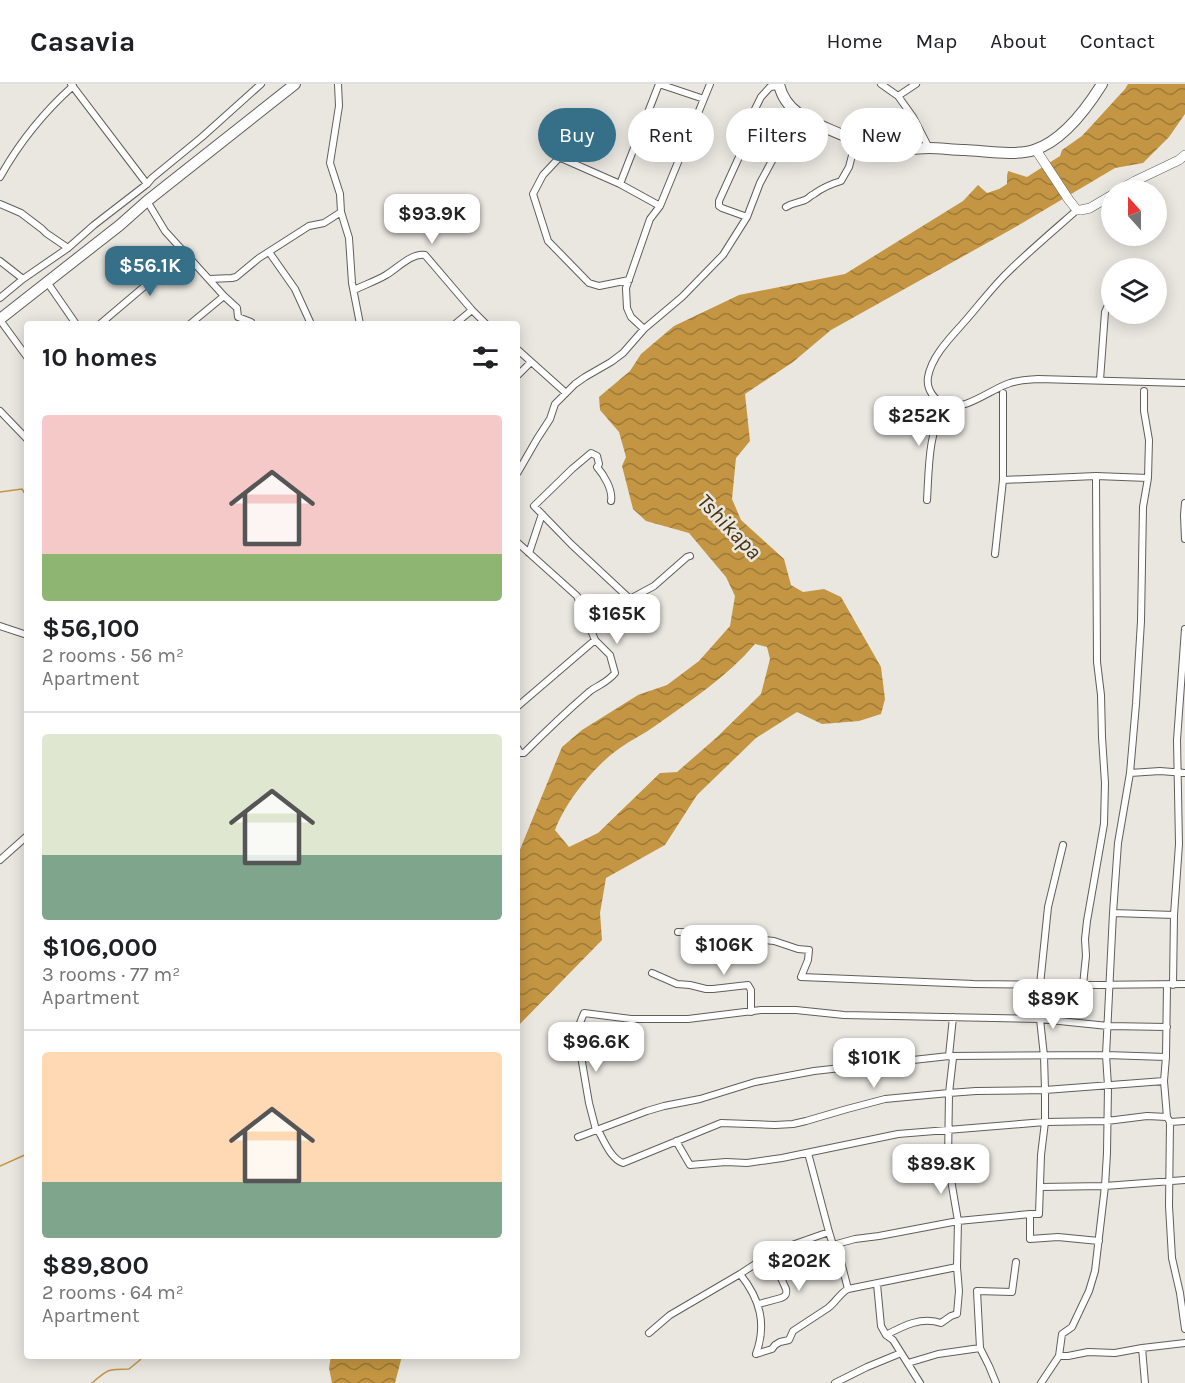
<!DOCTYPE html>
<meta charset="utf-8">
<style>
body{margin:0;font-family:Karla,sans-serif;background:#f6f6f6;color:#202124;height:100vh;display:flex;flex-direction:column;font-size:22px;white-space:nowrap}
*{box-sizing:border-box;margin:0}
p{font-size:20px;color:#757577}
.icon{flex:none;width:33px;height:33px;fill:none;stroke:currentColor;stroke-width:2;stroke-linecap:round;stroke-linejoin:round}
.map{position:relative;flex:1;overflow:hidden}
.side{position:absolute;left:24px;top:237px;width:496px;height:1038px;display:flex;flex-direction:column;background:#fff;border-radius:6px;box-shadow:0 3px 15px #0003}
.side>*{flex:none}
.top-card{position:absolute;left:538px;top:24px;width:556px;height:54px;display:flex;gap:12px}
.needle{width:39px;rotate:339deg}
.controls{position:absolute;left:1101px;top:96px;display:grid;gap:12px}
.controls a{display:grid;place-items:center;width:66px;height:66px;border-radius:50%;background:#fff;box-shadow:0 3px 15px #0003;font-size:30px}
.price{position:absolute;translate:-50% -51px;padding:0 14px;border-radius:12px;background:#fff;color:#222;font-size:20px;line-height:39px;filter:drop-shadow(0 2px 3px #0008)}
.price::after{content:'';position:absolute;left:50%;top:36px;width:18px;height:14px;margin-left:-9px;background:inherit;clip-path:polygon(0 0,100% 0,50% 100%)}
.price.active{background:#366f88;color:#fff}
ul{padding:0;list-style:none}
li{display:grid;align-content:center;gap:12px;height:318px;padding:0 18px}
li+li{border-top:2px solid #e0e0e0}
li span{display:grid;place-items:center;height:186px;border-radius:6px;color:#555}
li>.icon{margin-inline-start:auto}
span .icon{width:108px;height:108px;fill:#fffc;stroke-width:1}
li b{font-size:26px}
h2{display:flex;justify-content:space-between;align-items:center;height:72px;padding:0 18px;font-size:26px}
.pill{padding:0 21px;border-radius:27px;background:#fff;box-shadow:0 3px 15px #0003;font-size:21px;line-height:54px}
.pill.active{background:#366f88;color:#fff}
header{display:flex;align-items:center;gap:36px;box-sizing:border-box;height:84px;padding:0 30px;background:#fff;border-bottom:2px solid #e0e0e0}
header strong{font-size:28px}
nav{display:flex;gap:33px;margin-inline-start:auto;font-size:21px}
.map>svg:first-child{display:block}
</style>
<header>
<strong>Casavia</strong>
<nav><a>Home</a><a>Map</a><a>About</a><a>Contact</a></nav>
</header>
<div class="map">
<svg width="1185" height="1299" viewBox="0 0 1185 1299">
<defs>
<pattern id="water-waves" width="16" height="10" patternUnits="userSpaceOnUse" patternTransform="scale(1.5)"><rect width="16" height="10" fill="#c49643"/><path d="M0 5q4-4 8 0t8 0" fill="none" stroke="#9e7a37"/></pattern>
</defs>
<rect width="100%" height="100%" fill="#eae7e1"/>
<!-- water -->
<path fill="url(#water-waves)" fill-rule="evenodd" d="M 1128,0 L 1185,0 L 1185,30 L 1169,53 L 1143,79 L 1115,84 L 1012,145 L 831,246 L 793,278 L 745,310 L 750,357 L 736,374 L 732,415 L 741,436 L 784,475 L 791,501 L 803,508 L 824,505 L 841,513 L 881,583 L 885,615 L 881,630 L 859,637 L 822,640 L 797,628 L 756,654 L 697,711 L 665,761 L 606,794 L 600,829 L 602,856 L 518,942 L 519,768 L 562,663 L 582,646 L 638,611 L 667,601 L 699,577 L 730,542 L 735,512 L 726,493 L 689,449 L 646,437 L 633,425 L 622,382 L 626,373 L 619,348 L 600,326 L 599,313 L 630,287 L 641,270 L 674,242 L 739,211 L 845,190 L 963,117 L 978,101 L 987,109 L 999,105 L 1007,100 L 1007,92 L 1008,87 L 1027,93 L 1060,72 L 1062,66 L 1082,52 L 1125,5 ZM 755,560 L 767,563 L 770,575 L 761,610 L 716,654 L 677,688 L 660,689 L 598,749 L 569,763 L 555,746 C 566,717 594,682 620,664 C 631,656 644,650 655,642 C 690,617 727,593 755,560 Z
M 331,1272 L 402,1272 L 395,1299 L 332,1299 L 329,1284 Z"/>
<g fill="none" stroke-linecap="round" stroke-linejoin="round">
<!-- stream -->
<path stroke="#c49643" stroke-width="1.5" d="M 0,408 L 22,405 L 27,413
M 0,1082 L 27,1070
M 92,1299 C 108,1285 108,1285 129,1285 L 140,1276 L 142,1272"/>
<!-- minor casing -->
<g stroke="#615e59" stroke-width="8">
<path id="minor" d="M 71,0 L 147,100
M 338,0 L 339,22 L 330,79 L 340,110 L 341,128 L 349,154 L 352,199 L 360,240
M 659,0 L 704,15
M 881,0 L 898,12 L 913,33 L 929,64
M 898,12 L 916,0
M 0,93 C 19,59 44,28 73,2
M 620,100 L 659,0
M 147,117 L 165,147 L 224,212 L 237,224 L 238,233 L 251,238 L 249,240
M 0,120 L 21,129 L 42,145 L 46,149 L 68,164
M 786,123 C 794,118 798,119 805,116 C 811,113 808,113 814,110 C 822,104 831,100 841,97 L 849,83 L 856,56
M 1077,126 C 1053,147 1028,168 1005,191 C 991,205 979,221 966,236 C 952,252 932,271 928,293 C 926,306 935,317 946,321 C 964,328 993,304 1010,299 C 1019,296 1028,296 1038,295 L 1185,299
M 747,133 L 722,124 L 719,122 L 719,117 L 739,73 L 752,31 L 761,13 L 770,3 L 779,2
M 269,168 L 295,205 L 311,240
M 0,177 L 23,195
M 209,195 L 232,194 L 236,193 L 259,174 L 309,142 L 324,139 L 341,128
M 629,196 L 599,202 L 589,199 L 548,157 L 533,110 L 543,91 L 558,75 L 561,74 L 620,100 L 660,122
M 47,198 L 76,240
M 354,206 C 364,201 376,197 386,191 C 398,184 411,169 425,171 L 472,226 L 486,240
M 0,214 L 23,195 L 68,164 L 94,141 L 147,100 L 152,94 L 202,53 L 261,0
M 0,236 L 27,273
M 100,240 L 185,168
M 190,240 L 224,212
M 455,240 L 472,226
M 644,245 L 631,233 L 627,224 L 626,204 L 650,135 L 660,122 L 710,0
M 518,266 L 566,309
M 518,291 L 531,278
M 1100,296 L 1105,228 L 1110,217
M 1003,309 L 1003,396 L 1096,392 L 1148,394
M 0,327 L 27,355
M 518,388 L 537,355 L 550,335 L 555,320 L 575,300 L 585,293 L 611,278 L 623,269 L 644,245 L 682,213 L 723,171 L 747,133 L 760,99 L 774,73 L 780,58 L 796,28
M 927,416 C 929,385 928,348 945,321
M 611,417 C 613,406 604,391 597,383 L 599,380 L 597,372 L 591,369 L 572,385 L 534,422 L 571,460 L 630,515 L 654,502 L 687,473 L 690,472
M 1185,419 L 1184,431 L 1185,455
M 518,459 L 577,512 L 595,556 L 610,571 L 615,589 C 607,599 598,601 589,608 C 566,628 545,648 524,669 L 520,669 L 518,665
M 529,469 L 542,430
M 995,470 L 1003,396
M 0,542 L 27,551
M 518,622 L 595,556
M 1130,689 L 1160,687 L 1185,689
M 0,776 L 27,752
M 1113,829 L 1174,831
M 678,848 L 725,849 L 747,854 L 774,857 L 798,865 L 809,866 L 808,876 L 801,893 L 974,900 L 1083,901 L 1185,900
M 652,889 L 677,900 L 690,901 L 706,905 L 713,905 L 748,901 L 751,906 L 751,928
M 1083,901 L 1086,872 L 1085,855 L 1087,837 L 1104,740 L 1105,699 L 1102,653 L 1101,611 L 1097,578 L 1096,392
M 1167,901 L 1166,973 L 1164,997 L 1167,1033
M 1173,901 L 1174,831 L 1179,760 L 1177,656 L 1185,545
M 1170,1038 L 1169,1122 L 1172,1174 L 1180,1209 L 1185,1245
M 596,1046 L 589,1019 L 581,972 L 579,947 L 580,939 L 584,929 L 631,935 L 688,935 L 761,926 L 796,926 L 844,931 L 1040,935 L 1108,942 L 1167,943
M 598,1046 C 604,1057 611,1075 623,1079 L 721,1039 L 775,1041 L 793,1040 L 806,1037 L 847,1025 L 885,1015 L 949,1009 L 976,1007 L 1045,1006 L 1164,997
M 578,1053 L 647,1027 L 664,1022 L 700,1015 L 755,998 L 814,987 L 949,972 L 1106,971 L 1166,973
M 676,1057 L 690,1081 L 726,1078 L 747,1079 L 782,1074 L 898,1050 L 1045,1038 L 1107,1037 L 1147,1032 L 1167,1033 L 1170,1038 L 1185,1037
M 808,1069 L 829,1148 L 833,1161 L 839,1170 L 848,1205
M 1040,1103 L 1105,1102 L 1185,1096
M 1030,1130 L 1030,1155 L 1058,1153 L 1099,1157
M 778,1186 L 833,1161 L 855,1155 L 879,1152 L 958,1137 L 1030,1130 L 1039,1130 L 1041,1071 L 1045,1038 L 1045,1006 L 1044,972 L 1040,935 L 1040,901 L 1048,823 L 1063,761
M 740,1190 C 760,1215 767,1240 756,1270
M 877,1200 L 881,1242 L 886,1251 L 893,1256 L 920,1299
M 759,1220 L 781,1214 C 786,1212 787,1210 786,1205 L 770,1170
M 649,1249 L 670,1231 L 740,1190 L 775,1167 L 829,1148
M 886,1251 C 903,1242 922,1232 941,1239 L 951,1232 L 957,1230 L 959,1207 L 957,1183 L 958,1137 L 948,1078 L 949,1009 L 953,974 L 949,972 L 953,933
M 1142,1264 L 1145,1299
M 756,1270 L 772,1265 L 775,1261 L 780,1258 L 789,1256 L 793,1247 L 828,1224 C 836,1218 840,1209 848,1205 L 957,1183
M 1059,1272 L 1068,1272 L 1088,1268 L 1115,1269 L 1142,1264 L 1185,1259
M 908,1279 L 938,1270 L 980,1264
M 835,1299 L 867,1283 L 901,1269
M 996,1299 L 989,1282 L 980,1264 L 977,1207 L 1012,1208 L 1016,1178
M 1041,1299 L 1059,1272 L 1062,1250 L 1072,1243 L 1089,1207 L 1095,1187 L 1105,1102 L 1107,1069 L 1108,1002 L 1106,971 L 1113,829 L 1118,759 L 1130,689 L 1136,620 L 1141,537 L 1143,423 L 1148,394 L 1149,356 L 1144,327 L 1144,307"/>
</g>
<!-- primary casing -->
<g stroke="#615e59" stroke-width="10">
<path id="primary" d="M 1036,66 L 1069,116 L 1077,126 L 1081,126 L 1090,124 L 1112,111
M 1119,106 L 1135,97 L 1179,76 L 1185,71"/>
</g>
<!-- trunk casing -->
<g stroke="#615e59" stroke-width="12">
<path id="trunk" d="M 779,0 C 785,30 815,39 840,50 C 857,57 873,64 892,65 C 905,67 916,64 929,64 C 941,64 953,66 965,66 C 986,67 1015,72 1034,66 C 1062,57 1087,24 1102,0
M 0,235 L 120,141 L 147,117 L 295,0"/>
</g>
<!-- minor -->
<use href="#minor" stroke="#fff" stroke-width="6"/>
<!-- primary -->
<use href="#primary" stroke="#fff" stroke-width="9"/>
<!-- trunk -->
<use href="#trunk" stroke="#fff" stroke-width="10"/>
</g>
<g text-anchor="middle" stroke-width="5" stroke-linejoin="round" paint-order="stroke">
<!-- water labels -->
<g font-size="22" font-style="italic" fill="#45310d" stroke="#eae7e1">
<text transform="translate(730 442) rotate(46)" y="8">Tshikapa</text>
</g>
</g>
</svg>
<div class="controls">
<a><svg class="needle" viewBox="-14 -14 28 28"><path d="M0-13l5 13h-10z" fill="#e53935"/><path d="M0 13l5-13h-10z" fill="#757577"/></svg></a>
<a><svg class="icon" aria-label="layers" viewBox="0 0 24 24"><path d="M12 4l9 5-9 5-9-5zM3 14l9 5 9-5"/></svg></a>
</div>
<b class="price" style="left:432px;top:161px">$93.9K</b>
<b class="price active" style="left:150px;top:213px">$56.1K</b>
<b class="price" style="left:919px;top:363px">$252K</b>
<b class="price" style="left:617px;top:561px">$165K</b>
<b class="price" style="left:724px;top:892px">$106K</b>
<b class="price" style="left:1053px;top:946px">$89K</b>
<b class="price" style="left:596px;top:989px">$96.6K</b>
<b class="price" style="left:874px;top:1005px">$101K</b>
<b class="price" style="left:941px;top:1111px">$89.8K</b>
<b class="price" style="left:799px;top:1208px">$202K</b>
<div class="top-card">
<a class="pill active">Buy</a>
<a class="pill">Rent</a>
<a class="pill">Filters</a>
<a class="pill">New</a>
</div>
<section class="side">
<h2>10 homes<svg class="icon" aria-label="filters" viewBox="0 0 24 24"><path d="M4 7h16M4 17h16"/><circle cx="9" cy="7" r="2"/><circle cx="15" cy="17" r="2"/></svg></h2>
<ul>
<li><span style="background:linear-gradient(#f6c9c9 75%,#8fb573 0)"><svg class="icon" aria-label="home" viewBox="0 0 24 24"><path d="M3 11l9-7 9 7M6 9v11h12V9"/></svg></span><div><b>$56,100</b><p>2 rooms · 56 m²</p><p>Apartment</p></div></li>
<li><span style="background:linear-gradient(#dfe7d0 65%,#7fa58c 0)"><svg class="icon" aria-label="home" viewBox="0 0 24 24"><path d="M3 11l9-7 9 7M6 9v11h12V9"/></svg></span><div><b>$106,000</b><p>3 rooms · 77 m²</p><p>Apartment</p></div></li>
<li><span style="background:linear-gradient(#ffd9b3 70%,#7fa58c 0)"><svg class="icon" aria-label="home" viewBox="0 0 24 24"><path d="M3 11l9-7 9 7M6 9v11h12V9"/></svg></span><div><b>$89,800</b><p>2 rooms · 64 m²</p><p>Apartment</p></div></li>
</ul>
</section>
</div>
